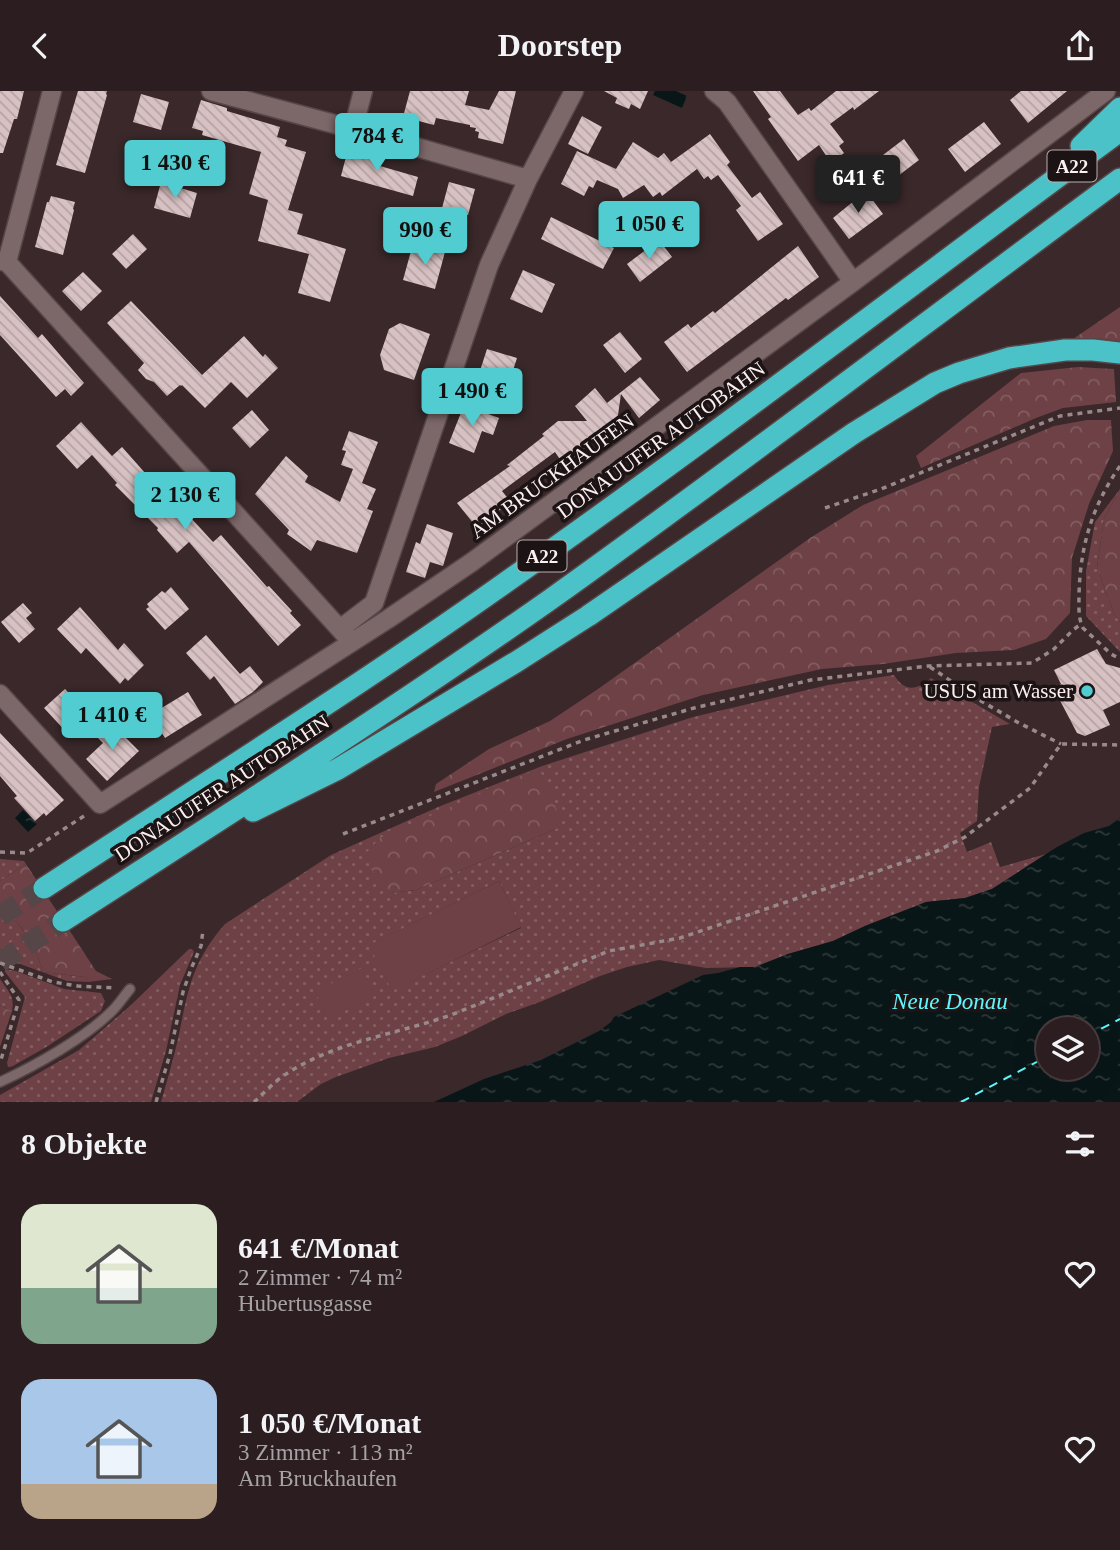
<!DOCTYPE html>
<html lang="de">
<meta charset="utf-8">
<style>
body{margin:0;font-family:"Times New Roman",serif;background:#382b2d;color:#f1f3f6;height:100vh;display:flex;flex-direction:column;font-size:26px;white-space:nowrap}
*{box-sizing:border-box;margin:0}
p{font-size:23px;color:#a6a2a5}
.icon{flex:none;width:38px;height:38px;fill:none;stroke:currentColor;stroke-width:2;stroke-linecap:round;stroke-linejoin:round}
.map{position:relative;height:1011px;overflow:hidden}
.panel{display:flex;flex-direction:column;background:#2c1e20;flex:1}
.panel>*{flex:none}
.buttons{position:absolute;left:1036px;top:926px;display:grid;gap:14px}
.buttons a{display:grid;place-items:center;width:63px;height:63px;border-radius:50%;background:#2c1e20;box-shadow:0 7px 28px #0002,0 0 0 2px #483c3e;font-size:35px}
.price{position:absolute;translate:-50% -60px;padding:0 16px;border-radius:7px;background:#51ccd1;color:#111;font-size:23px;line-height:46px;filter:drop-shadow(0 2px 4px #0008)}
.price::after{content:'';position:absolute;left:50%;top:42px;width:21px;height:16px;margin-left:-10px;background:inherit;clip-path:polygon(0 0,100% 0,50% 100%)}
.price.selected{background:#222;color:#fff}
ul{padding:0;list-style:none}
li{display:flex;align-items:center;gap:21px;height:175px;padding:0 21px}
li span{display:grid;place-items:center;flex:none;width:196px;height:140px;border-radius:21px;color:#555}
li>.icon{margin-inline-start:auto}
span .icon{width:84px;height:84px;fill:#fffc;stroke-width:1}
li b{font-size:30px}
h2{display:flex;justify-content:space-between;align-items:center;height:84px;padding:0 21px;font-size:30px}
header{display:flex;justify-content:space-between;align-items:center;height:91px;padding:0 21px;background:#2c1e20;font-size:32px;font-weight:800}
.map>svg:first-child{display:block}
</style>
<header><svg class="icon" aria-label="back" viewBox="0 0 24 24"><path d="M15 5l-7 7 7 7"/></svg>Doorstep<svg class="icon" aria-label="share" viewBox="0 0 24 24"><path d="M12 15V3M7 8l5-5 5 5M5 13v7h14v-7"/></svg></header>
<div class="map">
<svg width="1120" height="1011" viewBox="0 0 1120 1011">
<defs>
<pattern id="grass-dots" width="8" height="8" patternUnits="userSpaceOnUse" patternTransform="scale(1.75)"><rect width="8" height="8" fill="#6d4145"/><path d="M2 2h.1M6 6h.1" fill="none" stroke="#835d60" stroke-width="1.8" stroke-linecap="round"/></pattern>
<pattern id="forest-crowns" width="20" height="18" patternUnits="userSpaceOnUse" patternTransform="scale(1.75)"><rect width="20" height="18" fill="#6d4145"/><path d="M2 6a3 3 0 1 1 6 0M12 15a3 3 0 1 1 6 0" fill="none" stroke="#835d60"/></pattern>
<pattern id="water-ripples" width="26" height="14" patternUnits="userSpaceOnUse" patternTransform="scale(1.75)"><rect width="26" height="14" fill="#091617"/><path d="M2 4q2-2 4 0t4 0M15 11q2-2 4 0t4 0" fill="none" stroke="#2e3839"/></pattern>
<pattern id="building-back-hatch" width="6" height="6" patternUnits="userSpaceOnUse" patternTransform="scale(1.75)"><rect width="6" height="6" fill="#d8c1c2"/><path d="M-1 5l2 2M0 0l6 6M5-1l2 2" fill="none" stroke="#b5a3a4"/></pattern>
</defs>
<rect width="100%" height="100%" fill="#3a282a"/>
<!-- grass -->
<path fill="url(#grass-dots)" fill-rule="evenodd" d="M 1120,398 L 1104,428 L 1097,476 L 1114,523 L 1120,531 L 1120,561 L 1086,525 L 1086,480 L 1095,431 Z
M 894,584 C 905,601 916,600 931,587 L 1010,633 L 992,636 L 979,696 L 977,730 L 960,742 L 967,761 L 991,751 L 1000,776 L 1046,763 L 992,798 L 965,807 L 926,811 L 865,835 L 833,850 L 788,863 L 755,876 L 706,877 L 659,869 L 627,876 L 600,885 L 540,911 L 506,923 L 462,945 L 435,956 L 389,967 L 336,986 L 321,993 L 297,1011 L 161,1011 C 167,990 173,969 178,948 C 188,900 191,872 225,833 L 331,764 L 438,716 L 542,675 L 693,626 L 828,594 ZM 562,735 L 416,799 L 390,802 ZM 499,790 L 521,837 L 392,899 L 370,854 Z
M 0,768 L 24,770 L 26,773 L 0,790 Z
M 2,816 C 24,838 34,850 43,881 L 85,886 L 88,891 L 67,890 L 20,873 L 0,869 L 0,818 Z
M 189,858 L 192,858 L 194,861 L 180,894 L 166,960 L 151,1011 L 0,1011 L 0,1004 L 79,959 L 131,914 Z
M 5,878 L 16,880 L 64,898 L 101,902 L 105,910 L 101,920 L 48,955 L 13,975 L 8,976 L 7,972 L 25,906 L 5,881 Z
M 0,888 C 8,900 15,905 12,920 L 0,914 Z"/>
<!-- forest -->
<path fill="url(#forest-crowns)" d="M 1120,216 L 1120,251 L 1099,248 L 1073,248 Z
M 1078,276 L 1114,278 L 1116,311 L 1063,317 L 1036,327 L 921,377 L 916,365 L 1021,282 Z
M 1087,329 L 1111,329 L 1113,360 L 1089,413 L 1072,467 L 1070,522 L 1046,548 L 1014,559 L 956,562 L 883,573 L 822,578 L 703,604 L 567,648 L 434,701 L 436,693 L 489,658 L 550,630 L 598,598 L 810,447 L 863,414 L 1054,335 Z
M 1120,398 L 1120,531 L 1114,523 L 1097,476 L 1104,428 Z
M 537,678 L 546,688 L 562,735 L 416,799 L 390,802 L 370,777 L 366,762 L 380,747 Z
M 26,773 L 96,880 L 112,888 L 88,891 L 85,886 L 43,881 C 34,850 25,838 2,817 L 0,818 L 0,790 Z
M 0,914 L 12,920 L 0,956 Z"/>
<!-- park -->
<path fill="#6d4145" d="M 499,790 L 521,836 L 392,900 L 369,854 Z
M 362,877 L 375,905 L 328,928 L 315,901 Z"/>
<!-- water -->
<path fill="url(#water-ripples)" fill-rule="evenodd" d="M 655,0 L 676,0 L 687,5 L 682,17 L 653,4 Z
M 23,719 L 37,733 L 28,741 L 15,727 Z
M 1120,727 L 1120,1011 L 434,1011 L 484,988 L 541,969 L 599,940 L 611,931 L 614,926 L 703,884 L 718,882 L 740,876 L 755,876 L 788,863 L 833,850 L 865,835 L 926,811 L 965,807 L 992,798 L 1057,756 L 1084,742 L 1109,735 ZM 1048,938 L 1087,938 L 1087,976 L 1048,976 Z"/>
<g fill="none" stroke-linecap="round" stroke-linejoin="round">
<!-- ferry -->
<path stroke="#61f6fc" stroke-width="2" stroke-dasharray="9 7" stroke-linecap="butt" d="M 1087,945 L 1120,928
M 961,1011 L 1048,965"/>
</g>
<!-- building -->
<path fill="url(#building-back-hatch)" d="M 0,0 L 24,0 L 17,28 L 14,28 L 3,62 L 0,62 Z
M 78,0 L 107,0 L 106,3 L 107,4 L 85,82 L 56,74 Z
M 410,0 L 469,0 L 465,14 L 489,19 L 499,0 L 516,0 L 503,53 L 478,47 L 479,41 L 475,40 L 476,37 L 470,36 L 470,34 L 436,27 L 434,34 L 403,26 Z
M 604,0 L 648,0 L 640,18 L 631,13 L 629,18 L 615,12 L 617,7 Z
M 753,0 L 780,0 L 798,24 L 809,17 L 811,20 L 836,0 L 879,0 L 854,19 L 853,16 L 830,33 L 844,51 L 839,55 L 844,62 L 831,72 L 819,54 L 798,70 L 768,28 L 771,26 Z
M 1021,0 L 1067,0 L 1028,32 L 1010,9 Z
M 141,3 L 169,11 L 161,39 L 133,31 Z
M 201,9 L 227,17 L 227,20 L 280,36 L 277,46 L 287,49 L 285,55 L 306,61 L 288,119 L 303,123 L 297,143 L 346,158 L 330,211 L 298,202 L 309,163 L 258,150 L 268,109 L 249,103 L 261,61 L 202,44 L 203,40 L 192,37 Z
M 582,25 L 602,36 L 588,63 L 568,53 Z
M 984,31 L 1001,53 L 965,81 L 948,58 Z
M 710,43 L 730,71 L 727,74 L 752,107 L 760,101 L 783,133 L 758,150 L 736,119 L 741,115 L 718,84 L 711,89 L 708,85 L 704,88 L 697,78 L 662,105 L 660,101 L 653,106 L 644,94 L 623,107 L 618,98 L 597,89 L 593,97 L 589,95 L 584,105 L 561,93 L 577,60 L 616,78 L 633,51 L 658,67 L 664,62 L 671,71 Z
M 904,48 L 919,69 L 898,85 L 883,64 Z
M 348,58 L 382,67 L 380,75 L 418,86 L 413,105 L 341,85 Z
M 161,91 L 197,102 L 190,127 L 154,117 Z
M 449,91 L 475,98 L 468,124 L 461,122 L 458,129 L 442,125 L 444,117 L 442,117 Z
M 866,100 L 883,123 L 849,148 L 833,127 Z
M 51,105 L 75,111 L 73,118 L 74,119 L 63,164 L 35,156 L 47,111 L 49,111 Z
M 551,126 L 614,157 L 603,178 L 541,148 Z
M 133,143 L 147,158 L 126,178 L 112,163 Z
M 659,149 L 672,166 L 640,191 L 627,173 Z
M 424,155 L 445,161 L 435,198 L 403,189 L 411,160 L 422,163 Z
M 798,155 L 819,186 L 788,209 L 786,207 L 687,281 L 664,251 L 688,233 L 691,237 L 713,220 L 715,222 Z
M 523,179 L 555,193 L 542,222 L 510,208 Z
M 83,181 L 102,200 L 81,220 L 62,200 Z
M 0,205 L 38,247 L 42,243 L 84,292 L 71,305 L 65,298 L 56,306 L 0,244 Z
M 131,210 L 202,284 L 244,245 L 263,266 L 265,263 L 278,277 L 247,307 L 231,291 L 205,317 L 182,294 L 181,295 L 180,294 L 167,305 L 154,291 L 146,288 L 138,279 L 144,272 L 107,232 Z
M 400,232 L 430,243 L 414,289 L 384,279 L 380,264 L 389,238 Z
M 620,241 L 642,268 L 625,282 L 603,254 Z
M 487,258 L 517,267 L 508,295 L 478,286 Z
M 640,286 L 660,309 L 639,327 L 621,303 L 616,338 L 600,346 L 598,344 L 572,371 L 570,368 L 564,374 L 555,361 L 502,400 L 510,410 L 478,438 L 457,412 L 510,375 L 507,374 L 544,345 L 542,343 L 558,330 L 587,330 L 575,315 L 595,297 L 607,312 Z
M 464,314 L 499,327 L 493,344 L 482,340 L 474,362 L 449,352 Z
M 252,319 L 269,339 L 250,357 L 232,337 Z
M 81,331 L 112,365 L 122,356 L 178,419 L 181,416 L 213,451 L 221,444 L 267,496 L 269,495 L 292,520 L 290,522 L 301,534 L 278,555 L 189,451 L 177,462 L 157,439 L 158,437 L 115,394 L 117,392 L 92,364 L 77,378 L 56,355 Z
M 349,340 L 378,351 L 362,392 L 376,398 L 367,418 L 373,420 L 357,462 L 317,449 L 311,460 L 287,443 L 289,439 L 255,403 L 286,365 L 308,385 L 305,391 L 340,411 L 353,378 L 341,374 L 346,360 L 342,359 Z
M 427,433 L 453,442 L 443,475 L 430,471 L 425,487 L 406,481 L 416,451 L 420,453 Z
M 171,496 L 189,518 L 165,539 L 146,518 L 149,516 L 147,513 L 162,500 L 165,502 Z
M 23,512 L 32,522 L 26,527 L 35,538 L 19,552 L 1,531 Z
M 80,516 L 118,559 L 124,552 L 144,574 L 128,590 L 125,587 L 120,593 L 86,557 L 81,563 L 57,538 Z
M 206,544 L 240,583 L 250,575 L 263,591 L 253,601 L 235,613 L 214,585 L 210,589 L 186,562 Z
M 1097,558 L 1106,573 L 1120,577 L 1120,611 L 1103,619 L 1110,634 L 1085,645 L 1077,642 L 1054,598 L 1061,593 L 1054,579 Z
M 65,598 L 90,625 L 69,644 L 44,617 Z
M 188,601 L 202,624 L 165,647 L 150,624 Z
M 110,631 L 139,660 L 107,690 L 86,668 L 103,652 L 95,644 Z
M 0,642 L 64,709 L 46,725 L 44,722 L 35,730 L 14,707 L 17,705 L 0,685 Z"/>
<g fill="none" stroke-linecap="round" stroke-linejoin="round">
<!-- highway-tunnel -->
<path stroke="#574648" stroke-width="21" stroke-dasharray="21 10" stroke-linecap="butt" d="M 0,825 L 44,797
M 0,871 L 63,830"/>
<!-- lane casing -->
<g stroke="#564647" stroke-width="12">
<path id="lane" d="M 0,991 C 35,975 85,947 112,920 C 119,913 124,905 130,898"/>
</g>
<!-- street casing -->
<g stroke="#564647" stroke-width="21">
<path id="street" d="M 211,0 L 353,38 L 528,88
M 714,0 L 727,11 L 853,191
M 353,38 L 363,0
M 0,170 L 7,171 L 348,547
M 7,171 L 52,0
M 340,538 L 374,512 L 489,174 L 528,88 L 574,0
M 0,603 L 100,713 L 388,528 L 472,471 L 853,191 L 1106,0"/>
</g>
<!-- highway casing -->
<g stroke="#564647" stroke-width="24">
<path id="highway" d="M 1081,55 L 1120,17
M 253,720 L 338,678 L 516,571 L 588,525 L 854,342 L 935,292 L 959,282 L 1009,267 L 1065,259 L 1093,259 L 1120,262
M 44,797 C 197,697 352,600 502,494 C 711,347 914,192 1120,40
M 63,830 C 227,724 392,620 551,508 C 743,371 930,228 1120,88"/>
</g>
<!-- path -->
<path stroke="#98898a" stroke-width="3.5" stroke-dasharray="5 5" stroke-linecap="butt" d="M 1120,375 C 1092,415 1080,456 1079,504 C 1079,515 1078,527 1083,537 L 1111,563 L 1120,568
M 825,417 L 881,398 L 1060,325 L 1120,317
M 930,576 L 981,610 L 1019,632 L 1061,653
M 343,743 L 584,649 L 694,617 L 811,589 L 928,575 L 1032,572 L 1054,558 L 1073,539 L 1081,533
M 0,761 L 27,762 L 87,723
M 0,872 L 53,891 L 78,895 L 114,897
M 0,881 L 19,909 L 0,972
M 156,1011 L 170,963 L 183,901 L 191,878 L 201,855 L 203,839
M 254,1011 C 263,1003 272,993 283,985 C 333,951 394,944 451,924 L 609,860 L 680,847 L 937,760 L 965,746 L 1030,697 L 1061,653 L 1120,654"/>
<!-- lane -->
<use href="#lane" stroke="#7c6769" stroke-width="9"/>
<!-- street -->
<use href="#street" stroke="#7c6769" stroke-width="18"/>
<!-- highway -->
<use href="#highway" stroke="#4bc2c7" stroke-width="21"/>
</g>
<!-- markers -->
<circle fill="#51ccd1" stroke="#1c1314" stroke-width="2.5" cx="1087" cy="600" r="7"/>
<g text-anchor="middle" stroke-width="7" stroke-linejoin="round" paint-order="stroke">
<!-- shield labels -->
<g fill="#1c1314" stroke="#b9adae" stroke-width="2">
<rect x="1047.5" y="59.5" width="49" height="31" rx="5"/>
<rect x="517.5" y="449.5" width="49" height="31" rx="5"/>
</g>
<g font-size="19" font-weight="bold" fill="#fceff0">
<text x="1072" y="82">A22</text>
<text x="542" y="472">A22</text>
</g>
<!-- street labels -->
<g font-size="21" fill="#fceff0" stroke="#1c1314">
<text transform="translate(661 349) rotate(-36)" y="7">DONAUUFER AUTOBAHN</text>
<text transform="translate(552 385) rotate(-36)" y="7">AM BRUCKHAUFEN</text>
<text transform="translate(222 697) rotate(-33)" y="7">DONAUUFER AUTOBAHN</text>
</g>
<!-- poi labels -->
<g font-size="21" fill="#fceff0" stroke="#1c1314" text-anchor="end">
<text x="1073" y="607">USUS am Wasser</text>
</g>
<!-- water labels -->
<g font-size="23" font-style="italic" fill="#61f6fc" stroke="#1c1314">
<text x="950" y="918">Neue Donau</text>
</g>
</g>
</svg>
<div class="buttons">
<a><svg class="icon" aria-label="layers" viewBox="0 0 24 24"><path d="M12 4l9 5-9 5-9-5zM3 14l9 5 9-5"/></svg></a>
</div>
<b class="price" style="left:377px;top:82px">784 €</b>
<b class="price" style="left:175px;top:109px">1 430 €</b>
<b class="price selected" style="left:858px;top:124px">641 €</b>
<b class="price" style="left:649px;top:170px">1 050 €</b>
<b class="price" style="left:425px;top:176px">990 €</b>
<b class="price" style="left:472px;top:337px">1 490 €</b>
<b class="price" style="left:185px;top:441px">2 130 €</b>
<b class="price" style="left:112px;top:661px">1 410 €</b>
</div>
<section class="panel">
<h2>8 Objekte<svg class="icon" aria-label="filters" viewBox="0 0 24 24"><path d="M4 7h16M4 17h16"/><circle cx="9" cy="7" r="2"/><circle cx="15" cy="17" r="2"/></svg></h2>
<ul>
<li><span style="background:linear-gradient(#dfe7d0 60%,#7fa58c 0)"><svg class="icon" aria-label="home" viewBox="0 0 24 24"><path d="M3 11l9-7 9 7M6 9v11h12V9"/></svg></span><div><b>641 €/Monat</b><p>2 Zimmer · 74 m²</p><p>Hubertusgasse</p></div><svg class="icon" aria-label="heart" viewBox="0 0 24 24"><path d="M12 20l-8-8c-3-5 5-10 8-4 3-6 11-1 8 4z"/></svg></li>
<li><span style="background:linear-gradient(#a9c7e8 75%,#b9a48a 0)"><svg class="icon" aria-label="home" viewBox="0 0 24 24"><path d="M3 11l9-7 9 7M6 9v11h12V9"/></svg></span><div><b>1 050 €/Monat</b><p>3 Zimmer · 113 m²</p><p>Am Bruckhaufen</p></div><svg class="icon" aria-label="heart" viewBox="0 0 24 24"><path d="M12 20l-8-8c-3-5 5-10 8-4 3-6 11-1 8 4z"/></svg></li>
</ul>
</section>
